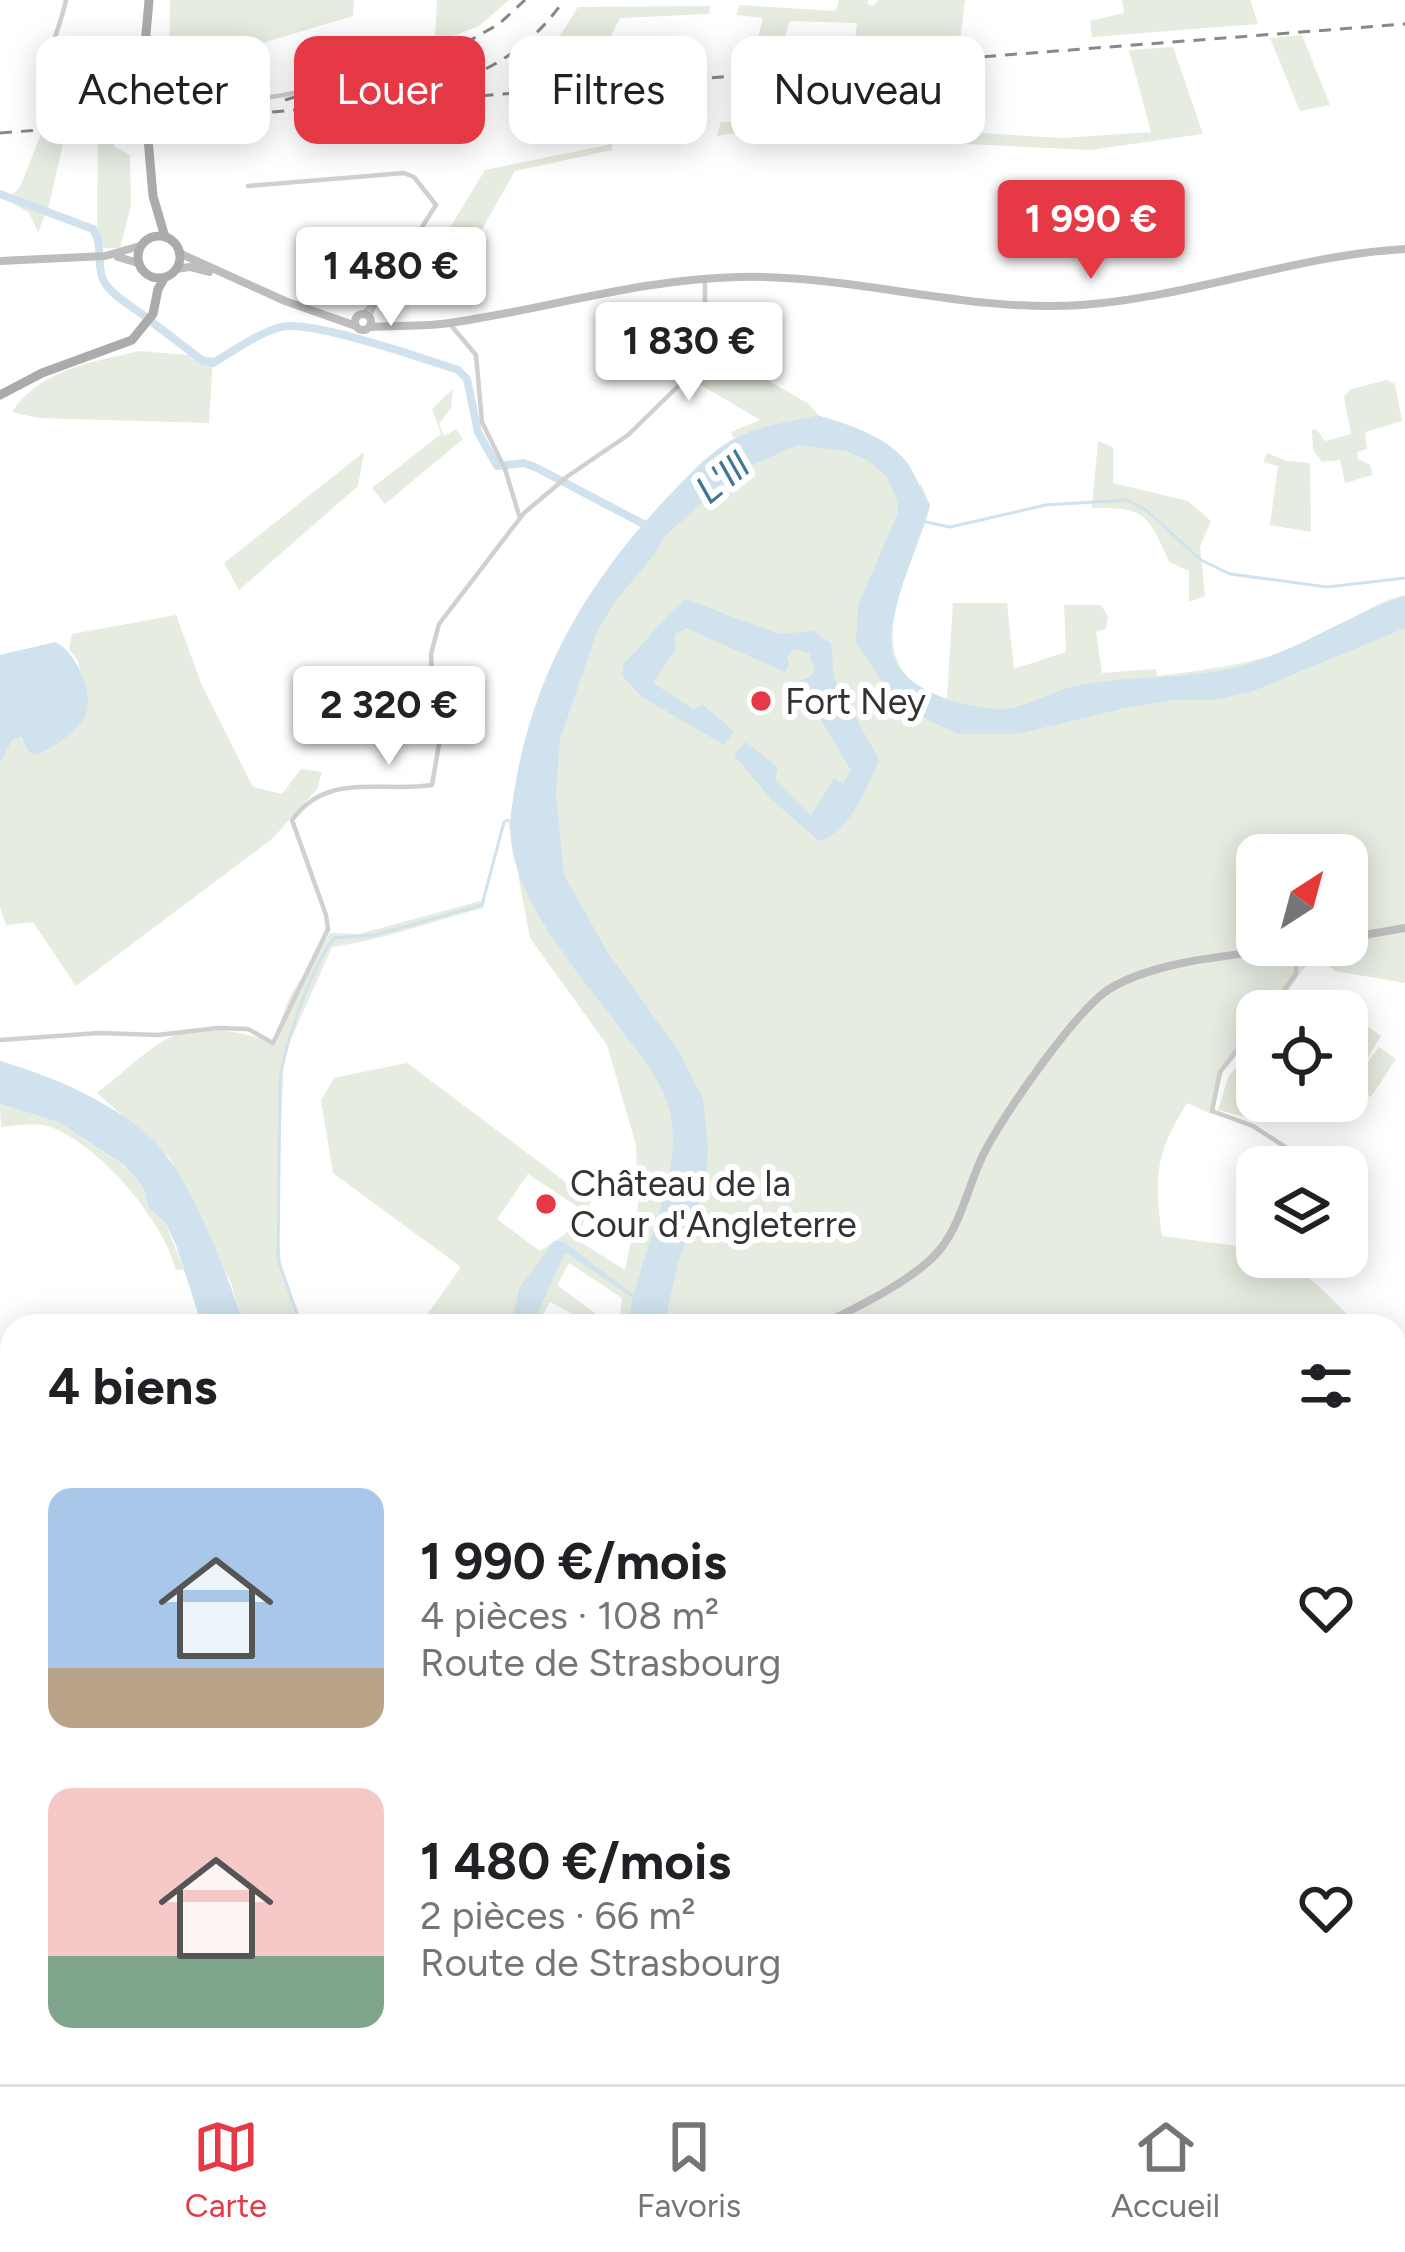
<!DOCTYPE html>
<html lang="fr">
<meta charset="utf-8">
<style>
body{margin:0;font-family:Figtree,sans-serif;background:#f6f6f6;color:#202124;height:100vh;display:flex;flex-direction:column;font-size:45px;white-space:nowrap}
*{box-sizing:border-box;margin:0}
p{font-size:39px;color:#757577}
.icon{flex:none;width:66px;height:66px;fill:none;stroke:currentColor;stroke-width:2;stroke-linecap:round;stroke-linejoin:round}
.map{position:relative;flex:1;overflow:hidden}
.sheet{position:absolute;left:0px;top:1314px;width:1407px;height:771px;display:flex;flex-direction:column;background:#fff;border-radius:36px 36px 0 0;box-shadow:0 6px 30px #0003}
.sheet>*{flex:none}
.hud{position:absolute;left:36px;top:36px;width:1335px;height:108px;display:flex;gap:24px}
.needle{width:78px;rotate:36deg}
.buttons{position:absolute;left:1236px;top:834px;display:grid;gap:24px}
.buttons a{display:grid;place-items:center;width:132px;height:132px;border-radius:24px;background:#fff;box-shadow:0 6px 30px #0003;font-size:60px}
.price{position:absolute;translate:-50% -102px;padding:0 27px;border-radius:12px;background:#fff;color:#222;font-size:39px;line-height:78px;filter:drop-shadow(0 3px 6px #0008)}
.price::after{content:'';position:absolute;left:50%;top:72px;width:36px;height:27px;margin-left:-18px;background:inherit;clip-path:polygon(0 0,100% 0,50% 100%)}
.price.current{background:#e63946;color:#fff}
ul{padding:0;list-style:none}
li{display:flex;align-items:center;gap:36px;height:300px;padding:0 48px}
li span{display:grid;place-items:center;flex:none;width:336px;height:240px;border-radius:24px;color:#555}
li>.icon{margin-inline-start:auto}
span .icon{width:144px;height:144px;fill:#fffc;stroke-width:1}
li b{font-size:51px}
h2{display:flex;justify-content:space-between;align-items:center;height:144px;padding:0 48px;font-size:51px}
.tag{padding:0 42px;border-radius:24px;background:#fff;box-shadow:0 6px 30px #0003;font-size:42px;line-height:108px}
.tag.current{background:#e63946;color:#fff}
.dock{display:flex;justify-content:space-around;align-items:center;height:168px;border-top:3px solid #e0e0e0;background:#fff;font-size:33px;color:#757577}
.dock a{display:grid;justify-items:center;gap:6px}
.dock .current{color:#e63946}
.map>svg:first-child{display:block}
</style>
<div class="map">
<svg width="1405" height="2084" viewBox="0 0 1405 2084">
<rect width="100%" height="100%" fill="#fff"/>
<!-- green -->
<path fill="#e6ecdf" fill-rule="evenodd" d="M 170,0 L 354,0 L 353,16 L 169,71 Z
M 437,0 L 509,0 L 479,26 L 435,43 Z
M 839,0 L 868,0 L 867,4 L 873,6 L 879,0 L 965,0 L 959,49 L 853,56 L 857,23 L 790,21 L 776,62 L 751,65 L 763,18 L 736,15 L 740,5 L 836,11 Z
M 1122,0 L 1250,0 L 1258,24 L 1092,37 L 1090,21 L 1124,13 Z
M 711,6 L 709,14 L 620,18 L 590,77 L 528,86 L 578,7 Z
M 1302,35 L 1330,105 L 1300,111 L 1270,38 Z
M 1173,47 L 1203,134 L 1090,150 L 902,141 L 772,127 L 717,136 L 721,122 L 771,120 L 850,124 L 861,101 L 862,71 L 875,70 L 867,126 L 1062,138 L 1151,132 L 1129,50 Z
M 112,130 L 114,146 L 130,155 L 131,206 L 120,248 L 102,248 L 97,227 L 98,134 Z
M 41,134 L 65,135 L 49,205 L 38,232 L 29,213 L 8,200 L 20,187 Z
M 612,144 L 612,150 L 515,171 L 442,300 L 415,285 L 485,170 Z
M 692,345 L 736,362 L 809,404 L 818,415 L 733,438 L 731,432 L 760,420 L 678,371 L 679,357 Z
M 140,351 L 213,357 L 209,423 L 38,418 L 12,412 C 38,370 96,361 140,351 Z
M 1387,380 L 1395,384 L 1402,421 L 1365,432 L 1367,449 L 1357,452 L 1358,459 L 1370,465 L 1373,475 L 1345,483 L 1340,460 L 1322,462 L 1313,450 L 1312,430 L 1316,429 L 1325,441 L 1351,434 L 1344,397 L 1351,389 Z
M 453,389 L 451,408 L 439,424 L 444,436 L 456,429 L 463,439 L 385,504 L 372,488 L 441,434 L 432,409 Z
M 1098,441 L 1113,447 L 1113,483 L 1188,501 L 1211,521 L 1200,547 L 1205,596 L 1189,602 L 1189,571 L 1169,562 C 1149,514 1144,507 1092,508 Z
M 776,444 L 861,448 L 903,492 L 921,484 L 930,505 C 915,569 845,669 947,699 L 953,603 L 1007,603 L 1014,669 L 1066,652 L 1064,605 L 1101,605 L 1108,616 L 1106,629 L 1096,632 L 1102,673 L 1156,669 L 1157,676 C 1212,669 1263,663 1314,640 C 1351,623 1365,605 1405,595 L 1405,983 L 1335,971 L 1317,955 C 1298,971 1290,992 1273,1011 L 1257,1011 L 1257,1031 L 1223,1072 L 1211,1114 L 1187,1103 C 1155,1155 1154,1176 1162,1236 L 1252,1248 L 1257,1250 L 1257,1257 C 1299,1257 1331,1300 1359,1326 L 619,1326 L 622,1298 L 569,1263 L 557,1285 L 599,1316 L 595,1326 L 550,1302 L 537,1326 L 419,1326 L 461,1267 L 333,1173 L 321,1100 L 334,1078 L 407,1063 L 591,1201 L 577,1240 L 625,1270 L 638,1206 L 636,1145 L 607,1045 L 530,938 L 508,820 L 537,814 L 572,660 L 675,515 ZM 1257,855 L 1347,855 L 1347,945 L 1257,945 ZM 528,1174 L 581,1209 L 564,1235 L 540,1251 L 497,1219 Z
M 364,452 L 358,486 L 239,590 L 224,563 Z
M 1267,453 L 1287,461 L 1310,463 L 1311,532 L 1270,525 L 1278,466 L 1263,462 Z
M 176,615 L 201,683 L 253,787 L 282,794 L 301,769 L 322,772 L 317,789 L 272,839 L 76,986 L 33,922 L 6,925 L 0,907 L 0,763 L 13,739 L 20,737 L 29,749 L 88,707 L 78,661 L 69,649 L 72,634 Z
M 484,900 L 483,908 C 433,921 383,940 332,947 L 284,1055 L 277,1216 L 282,1274 L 305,1326 L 244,1326 L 231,1283 L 169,1157 L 97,1093 C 120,1076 143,1052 167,1039 C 195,1024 246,1030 272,1044 L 290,996 L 330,933 L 359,934 Z
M 1347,1012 L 1381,1036 L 1356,1077 L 1379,1047 L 1396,1059 L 1371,1097 L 1347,1081 Z
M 1257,1042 L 1257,1101 L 1272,1101 L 1267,1123 L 1218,1110 L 1228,1077 Z
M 0,1104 L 58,1122 L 123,1165 L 144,1188 L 149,1207 L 165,1222 L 184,1270 L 176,1270 C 164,1221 97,1141 47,1126 C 34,1122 15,1126 1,1127 Z
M 1395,1361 L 1405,1370 L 1405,2084 L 309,2084 L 320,2073 L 1395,2073 Z"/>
<!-- water -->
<path fill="#cfe2ee" d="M 818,415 C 849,425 884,435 906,461 C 916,475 921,491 930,505 C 922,539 882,620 893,655 C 904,692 968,709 1002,709 C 1024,709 1050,692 1072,687 C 1128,674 1190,681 1245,665 C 1302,648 1350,614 1405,596 L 1405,628 L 1253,691 L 1214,700 L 1175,700 L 1125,708 L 1017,734 L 958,734 L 926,719 L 886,687 L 856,643 L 858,605 L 898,513 L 897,500 L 886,476 L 869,461 L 847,451 L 797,445 L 735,473 L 665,536 L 653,556 L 613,604 L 596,634 L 560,739 L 556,793 L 564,875 L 608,953 L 678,1050 L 703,1099 L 708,1149 L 706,1181 L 677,1267 L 664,1326 L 627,1326 L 633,1298 L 565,1252 L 532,1326 L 511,1326 L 519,1289 L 554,1241 L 564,1242 L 634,1295 C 647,1240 685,1165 669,1108 C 660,1078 640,1055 622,1031 C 583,978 535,926 515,862 C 507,833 511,809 516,781 C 535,672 588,582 663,502 C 683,481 705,456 730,441 C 756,425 789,423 818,415 Z
M 685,599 L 779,634 L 813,631 L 831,644 L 834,678 L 879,760 C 867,788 850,832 819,841 L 771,799 L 734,755 L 746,742 L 778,768 L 775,780 L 811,816 L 834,778 L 843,784 L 851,770 L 798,681 L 810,677 L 815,670 L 809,653 L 793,649 L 787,657 L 789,664 L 785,672 L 686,628 L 675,634 L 675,650 L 653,683 L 693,709 L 703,705 L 734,731 L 724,745 L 642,697 L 622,676 L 624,663 C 647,642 661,619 685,599 Z
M 55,642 C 76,650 97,699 84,718 C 73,734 54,747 37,755 L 29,752 L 21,737 L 13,739 L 0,763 L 0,655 Z
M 0,1061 C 51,1076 109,1100 149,1136 C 187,1169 229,1276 244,1326 L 202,1326 L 176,1245 L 165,1222 L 149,1208 L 144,1188 L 124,1165 L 58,1122 L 0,1104 Z"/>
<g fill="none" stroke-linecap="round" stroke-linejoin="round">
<!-- stream -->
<path stroke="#cfe2ee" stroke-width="3" d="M 926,522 L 950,527 L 1046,505 L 1127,500 L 1146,510 L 1201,560 L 1230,574 L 1327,587 L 1405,578
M 301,1326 L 278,1259 L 280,1078 C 287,1038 310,970 334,938 L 375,935 L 482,905 L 504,822 L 508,820
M 1,1859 L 3,1886
M 2,1859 L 12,1866"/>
<!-- river -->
<path stroke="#cfe2ee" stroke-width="8" d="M 0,194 L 93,229 C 103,244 97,260 102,277 C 108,294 132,306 146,317
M 152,322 L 203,361 L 213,363 C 234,351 258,333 281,327 C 310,319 425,359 458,370 L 467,379 L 478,432 L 497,466 L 524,463 L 537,468 L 651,528
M 1395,1938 L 1405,1947
M 1389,2084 L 1405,2067"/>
<!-- minor -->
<path stroke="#d0d0d0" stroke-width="4.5" d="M 66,0 C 62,23 36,81 45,100 C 57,129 124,119 150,114 C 162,111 172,104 185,103 C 223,100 261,101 298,92
M 248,186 L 404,173 L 414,177 L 436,205 L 379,295
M 363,314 L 379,295 L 369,318
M 449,323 L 476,355 L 482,422 L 505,469 L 519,515
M 1268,1011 L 1296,974 L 1296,947
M 1257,1024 L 1220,1072 L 1212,1111 L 1253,1126 L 1293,1152 L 1323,1157
M 0,1040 L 99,1033 L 158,1035 L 217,1028 L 248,1029 L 273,1043 L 328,929 L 326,915 L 292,820 C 328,771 380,793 432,785 L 442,727 L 432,677 L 431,654 L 439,624 L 524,513 L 568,476 L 628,435 L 705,360 L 716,334 L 705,301 L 705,279
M 0,1835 L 12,1836"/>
<!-- secondary -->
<path stroke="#bdbdbd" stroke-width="8" d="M 179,253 L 285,301 L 356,326
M 118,257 L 138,263
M 0,261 L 105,256 L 140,246
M 176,269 L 190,267 L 209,272
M355 322a8 8 0 1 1 16 0a8 8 0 1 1-16 0Z
M 369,327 C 396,325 423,327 450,323 C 546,309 640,279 738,277 C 854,274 965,313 1082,305 C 1191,297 1296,255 1405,249
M 1347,938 L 1405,928
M 819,1326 C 854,1309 919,1278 942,1247 C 962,1220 969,1184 983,1155 C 1001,1118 1077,1008 1111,988 C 1163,957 1248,955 1307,945
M 0,1758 L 12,1758"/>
<!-- primary -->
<path stroke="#ababab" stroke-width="9" d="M 145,110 L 143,68 L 149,0
M 147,127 L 153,196 L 165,237
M138 257a21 21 0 1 1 42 0a21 21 0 1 1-42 0Z
M 0,395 L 42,373 L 132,340 L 153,314 L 158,289 L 165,277"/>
<!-- rail -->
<path stroke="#888" stroke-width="3" stroke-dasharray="12 9" stroke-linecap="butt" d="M 426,87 C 483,79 531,48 564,0
M 285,100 L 460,46 L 499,24 L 525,0
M 0,133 L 1405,24"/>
<!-- primary-bridge -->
<path stroke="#ababab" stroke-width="9" d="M 145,110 L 147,127"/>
</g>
<!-- markers -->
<g fill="#e63946" stroke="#fff" stroke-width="4.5">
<circle cx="761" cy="701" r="12"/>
<circle cx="546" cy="1204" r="12"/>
</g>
<g text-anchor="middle" stroke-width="12" stroke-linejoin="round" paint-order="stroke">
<!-- poi labels -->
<g font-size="36" fill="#333" stroke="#fff" text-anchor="start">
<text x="785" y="714">Fort Ney</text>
<text x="570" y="1196">Château de la<tspan x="570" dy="41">Cour d'Angleterre</tspan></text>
</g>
<!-- water labels -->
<g font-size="39" font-style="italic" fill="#3f7597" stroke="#fff">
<text transform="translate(722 477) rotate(-39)" y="14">L'Ill</text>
</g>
</g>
</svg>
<div class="buttons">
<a><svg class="needle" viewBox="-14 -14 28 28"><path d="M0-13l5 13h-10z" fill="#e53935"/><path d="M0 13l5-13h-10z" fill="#757577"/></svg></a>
<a><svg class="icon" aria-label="locate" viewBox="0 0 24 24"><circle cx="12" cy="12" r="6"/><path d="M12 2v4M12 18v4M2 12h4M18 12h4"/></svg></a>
<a><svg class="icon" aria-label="layers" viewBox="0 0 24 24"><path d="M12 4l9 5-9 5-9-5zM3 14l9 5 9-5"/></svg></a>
</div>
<b class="price current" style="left:1091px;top:282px">1 990 €</b>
<b class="price" style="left:391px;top:329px">1 480 €</b>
<b class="price" style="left:689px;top:404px">1 830 €</b>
<b class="price" style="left:389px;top:768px">2 320 €</b>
<div class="hud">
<a class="tag">Acheter</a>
<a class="tag current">Louer</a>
<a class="tag">Filtres</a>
<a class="tag">Nouveau</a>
</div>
<section class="sheet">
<h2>4 biens<svg class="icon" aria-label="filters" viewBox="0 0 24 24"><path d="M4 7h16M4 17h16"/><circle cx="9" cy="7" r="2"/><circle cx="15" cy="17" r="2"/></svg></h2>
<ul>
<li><span style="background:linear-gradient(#a9c7e8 75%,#b9a48a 0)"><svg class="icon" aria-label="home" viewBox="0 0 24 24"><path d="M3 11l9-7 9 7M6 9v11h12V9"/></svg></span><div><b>1 990 €/mois</b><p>4 pièces · 108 m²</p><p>Route de Strasbourg</p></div><svg class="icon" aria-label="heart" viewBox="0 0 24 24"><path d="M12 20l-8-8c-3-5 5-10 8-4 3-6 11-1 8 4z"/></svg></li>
<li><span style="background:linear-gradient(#f6c9c9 70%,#7fa58c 0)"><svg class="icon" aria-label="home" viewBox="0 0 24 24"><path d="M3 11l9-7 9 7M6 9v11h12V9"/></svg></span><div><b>1 480 €/mois</b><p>2 pièces · 66 m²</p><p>Route de Strasbourg</p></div><svg class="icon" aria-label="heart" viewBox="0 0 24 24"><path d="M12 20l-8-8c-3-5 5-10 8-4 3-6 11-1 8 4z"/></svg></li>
</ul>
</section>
</div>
<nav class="dock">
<a class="current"><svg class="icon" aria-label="map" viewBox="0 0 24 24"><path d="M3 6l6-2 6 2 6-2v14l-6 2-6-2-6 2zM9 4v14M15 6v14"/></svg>Carte</a>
<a><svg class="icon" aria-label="saved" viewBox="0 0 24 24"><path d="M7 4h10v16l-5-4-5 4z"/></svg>Favoris</a>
<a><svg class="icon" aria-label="home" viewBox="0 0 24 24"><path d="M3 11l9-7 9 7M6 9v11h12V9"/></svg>Accueil</a>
</nav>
